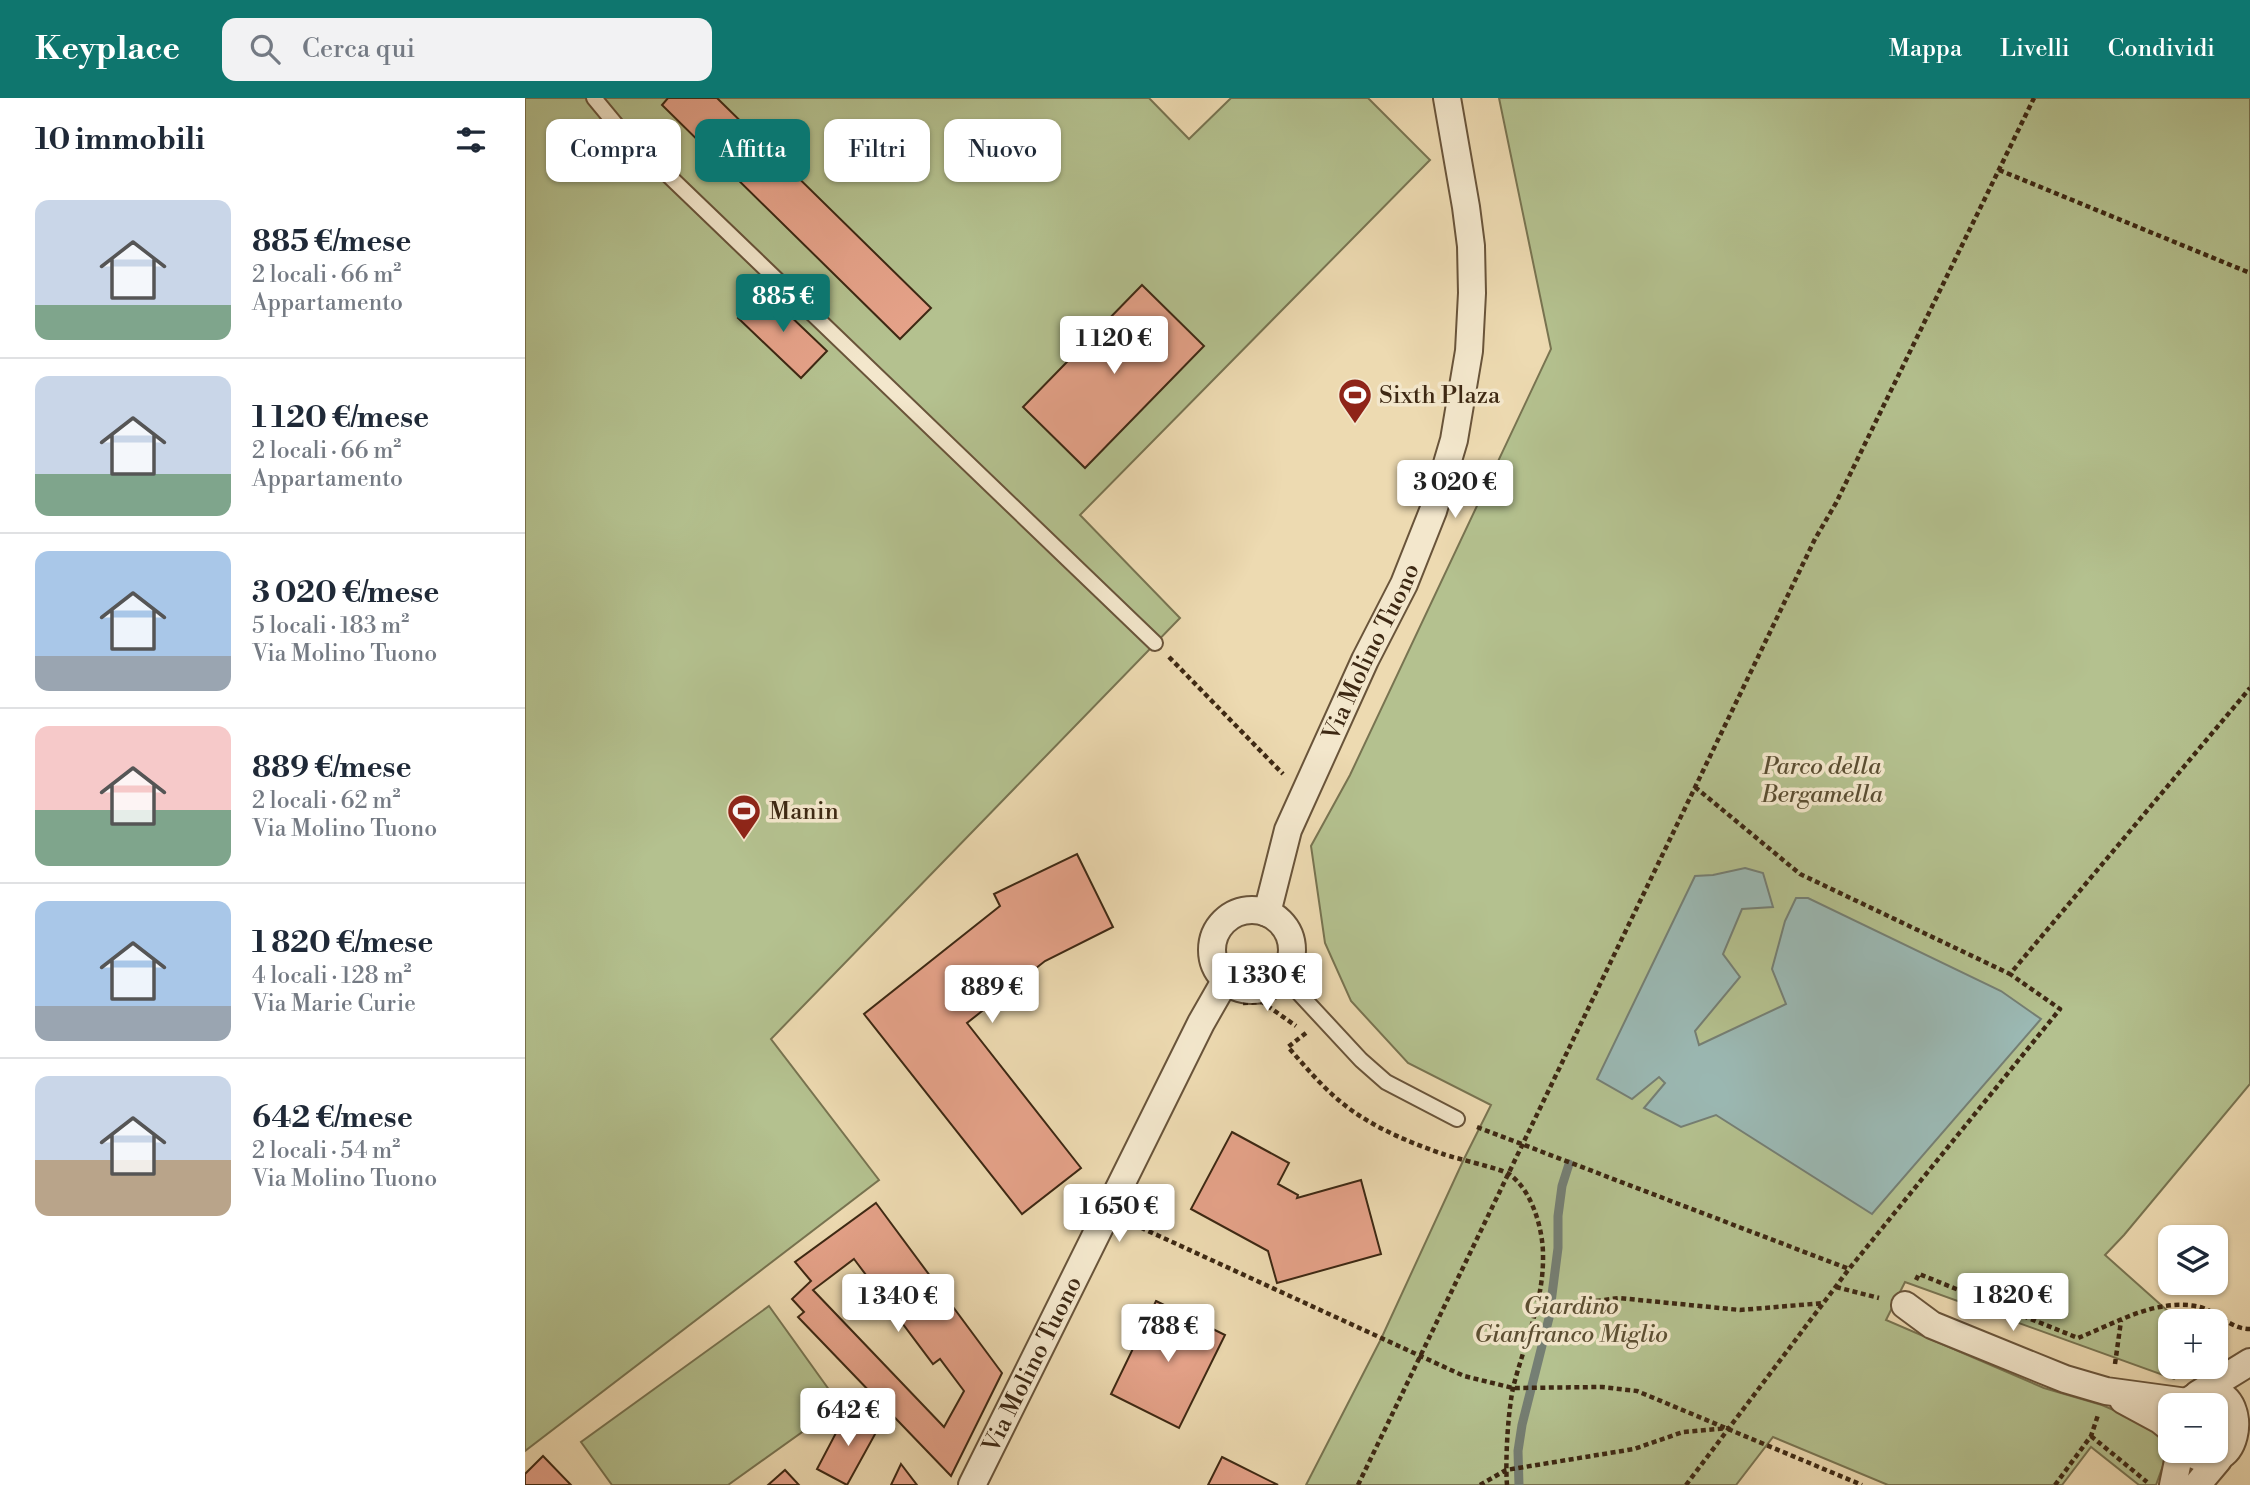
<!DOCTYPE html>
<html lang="it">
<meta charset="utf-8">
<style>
body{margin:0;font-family:"Libre Bodoni",serif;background:#f2f2f3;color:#1f2937;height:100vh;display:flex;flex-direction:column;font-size:26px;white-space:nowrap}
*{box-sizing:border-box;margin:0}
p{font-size:23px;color:#747a83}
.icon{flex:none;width:38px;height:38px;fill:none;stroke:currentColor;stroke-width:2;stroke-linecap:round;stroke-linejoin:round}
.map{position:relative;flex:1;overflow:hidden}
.drawer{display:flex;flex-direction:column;background:#fff;width:525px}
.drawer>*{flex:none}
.banner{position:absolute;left:21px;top:21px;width:665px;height:63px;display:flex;gap:14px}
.fabs{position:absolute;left:1633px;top:1127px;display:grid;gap:14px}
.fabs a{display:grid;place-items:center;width:70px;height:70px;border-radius:14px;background:#fff;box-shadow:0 2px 5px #0004;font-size:35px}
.price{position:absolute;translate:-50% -60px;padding:0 16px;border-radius:7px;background:#fff;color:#222;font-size:23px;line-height:46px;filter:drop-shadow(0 2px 4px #0008)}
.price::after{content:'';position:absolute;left:50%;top:42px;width:21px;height:16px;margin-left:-10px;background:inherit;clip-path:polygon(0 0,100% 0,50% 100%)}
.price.current{background:#0f766e;color:#fff}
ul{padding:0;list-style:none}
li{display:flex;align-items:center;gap:21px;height:175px;padding:0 35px}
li+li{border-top:2px solid #e0e1e3}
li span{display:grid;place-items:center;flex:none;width:196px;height:140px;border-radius:14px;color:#555}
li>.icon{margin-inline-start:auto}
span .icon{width:84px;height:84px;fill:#fffc;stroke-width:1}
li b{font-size:30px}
h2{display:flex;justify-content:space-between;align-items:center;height:84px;padding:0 35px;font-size:30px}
.tag{padding:0 24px;border-radius:14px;background:#fff;box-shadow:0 2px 5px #0004;font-size:24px;line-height:63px}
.tag.current{background:#0f766e;color:#fff}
header{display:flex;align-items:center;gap:42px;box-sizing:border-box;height:98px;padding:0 35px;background:#0f766e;color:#fff}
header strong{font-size:33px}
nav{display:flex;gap:38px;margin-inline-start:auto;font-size:24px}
.search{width:490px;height:63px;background:#f2f2f3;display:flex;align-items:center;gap:18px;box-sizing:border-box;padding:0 24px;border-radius:14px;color:#747a83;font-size:26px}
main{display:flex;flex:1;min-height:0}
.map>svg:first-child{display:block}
</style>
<header>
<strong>Keyplace</strong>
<div class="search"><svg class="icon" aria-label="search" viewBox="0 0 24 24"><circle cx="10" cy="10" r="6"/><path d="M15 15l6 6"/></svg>Cerca qui</div>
<nav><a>Mappa</a><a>Livelli</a><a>Condividi</a></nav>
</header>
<main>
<section class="drawer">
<h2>10 immobili<svg class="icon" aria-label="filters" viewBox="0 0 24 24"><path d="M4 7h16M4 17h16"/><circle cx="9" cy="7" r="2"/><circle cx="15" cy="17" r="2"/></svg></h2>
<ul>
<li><span style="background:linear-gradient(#c9d6e8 75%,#7fa58c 0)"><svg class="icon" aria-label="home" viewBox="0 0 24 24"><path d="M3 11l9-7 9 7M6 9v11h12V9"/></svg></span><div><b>885 €/mese</b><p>2 locali · 66 m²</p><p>Appartamento</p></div></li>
<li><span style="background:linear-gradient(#c9d6e8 70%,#7fa58c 0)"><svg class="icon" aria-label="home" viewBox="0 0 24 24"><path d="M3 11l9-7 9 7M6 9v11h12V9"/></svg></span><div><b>1 120 €/mese</b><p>2 locali · 66 m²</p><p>Appartamento</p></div></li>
<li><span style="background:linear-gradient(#a9c7e8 75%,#9aa5b1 0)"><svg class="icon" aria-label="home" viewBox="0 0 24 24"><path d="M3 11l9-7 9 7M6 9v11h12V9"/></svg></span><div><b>3 020 €/mese</b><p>5 locali · 183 m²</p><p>Via Molino Tuono</p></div></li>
<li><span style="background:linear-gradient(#f6c9c9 60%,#7fa58c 0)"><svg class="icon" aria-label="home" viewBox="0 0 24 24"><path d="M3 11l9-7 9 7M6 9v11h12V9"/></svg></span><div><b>889 €/mese</b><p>2 locali · 62 m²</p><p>Via Molino Tuono</p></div></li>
<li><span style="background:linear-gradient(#a9c7e8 75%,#9aa5b1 0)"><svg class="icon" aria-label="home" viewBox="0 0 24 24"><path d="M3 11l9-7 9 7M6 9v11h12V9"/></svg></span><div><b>1 820 €/mese</b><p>4 locali · 128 m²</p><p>Via Marie Curie</p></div></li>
<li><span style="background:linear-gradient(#c9d6e8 60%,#b9a48a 0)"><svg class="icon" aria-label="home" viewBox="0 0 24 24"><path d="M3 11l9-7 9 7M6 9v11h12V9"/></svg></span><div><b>642 €/mese</b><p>2 locali · 54 m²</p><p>Via Molino Tuono</p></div></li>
</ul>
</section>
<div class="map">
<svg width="1725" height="1387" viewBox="0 0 1725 1387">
<rect width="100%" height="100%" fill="#eddab1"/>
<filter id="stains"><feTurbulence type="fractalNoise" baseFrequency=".00286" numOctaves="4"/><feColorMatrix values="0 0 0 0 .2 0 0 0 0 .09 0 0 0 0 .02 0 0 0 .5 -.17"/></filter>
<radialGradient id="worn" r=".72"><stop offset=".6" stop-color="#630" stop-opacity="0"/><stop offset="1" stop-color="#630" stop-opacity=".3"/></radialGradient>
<!-- green -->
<path fill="#b4c18f" stroke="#787451" stroke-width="2" d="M 0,0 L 624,0 L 664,41 L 706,0 L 843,0 L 905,62 L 555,417 L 655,520 L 246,941 L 354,1082 L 0,1353 Z
M 974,0 L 1725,0 L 1725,986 L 1599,1137 L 1580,1157 L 1654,1223 L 1645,1223 L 1645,1269 L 1666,1269 L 1649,1281 L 1380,1184 L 1361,1222 L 1519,1290 L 1577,1307 L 1614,1323 L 1633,1333 L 1644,1351 L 1631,1387 L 1614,1387 L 1566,1349 L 1537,1387 L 1363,1387 L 1248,1339 L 1211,1387 L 781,1387 L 856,1241 L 938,1063 L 966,1007 L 883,965 L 826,903 L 800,845 L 786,748 L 825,677 L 1026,251 Z
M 244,1208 L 315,1307 L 203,1387 L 87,1387 L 56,1344 Z"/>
<!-- water -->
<path fill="#9bb9b4" stroke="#757f74" stroke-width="2" d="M 1220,770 L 1238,775 L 1248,809 L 1217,811 L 1198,856 L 1215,879 L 1170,933 L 1174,947 L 1261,906 L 1247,871 L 1260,823 L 1271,800 L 1283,800 L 1476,893 L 1516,921 L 1347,1116 L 1191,1017 L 1156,1029 L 1119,1010 L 1140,985 L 1134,979 L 1107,1001 L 1072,981 L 1170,778 L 1188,777 Z"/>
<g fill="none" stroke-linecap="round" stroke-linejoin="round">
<!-- stream -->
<path stroke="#757f74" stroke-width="9" d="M 994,1387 L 993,1353 L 997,1327 L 1024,1220 L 1033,1150 L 1033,1118 L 1037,1088 L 1044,1066"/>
</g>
<!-- building -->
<path fill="#e5a289" stroke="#3d2813" stroke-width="2" fill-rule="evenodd" d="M 143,0 L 192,0 L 406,210 L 375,241 L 137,7 Z
M 617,187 L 679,248 L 560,370 L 498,309 Z
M 239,193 L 302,253 L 276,280 L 213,220 Z
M 552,756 L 588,829 L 520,863 L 442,925 L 556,1070 L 497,1116 L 339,916 L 475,808 L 469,796 Z
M 707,1034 L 764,1065 L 753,1086 L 773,1097 L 772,1100 L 836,1082 L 856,1156 L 752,1185 L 743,1153 L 666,1111 Z
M 351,1105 L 477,1275 L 426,1378 L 273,1219 L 279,1214 L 267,1201 L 286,1183 L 270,1164 ZM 329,1161 L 408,1266 L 415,1261 L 439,1293 L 419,1329 L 288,1192 Z
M 631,1203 L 700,1237 L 654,1330 L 586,1296 Z
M 323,1312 L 354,1329 L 322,1387 L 292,1371 Z
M 18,1358 L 46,1387 L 0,1387 L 0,1376 Z
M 697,1359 L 753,1387 L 683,1387 Z
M 376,1366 L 392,1387 L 366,1387 Z
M 260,1372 L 274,1387 L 243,1387 Z"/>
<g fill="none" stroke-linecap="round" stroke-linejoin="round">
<!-- service casing -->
<g stroke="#69543a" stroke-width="18">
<path id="service" d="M 69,0 L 93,29 L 630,545
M 758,878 L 836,962 L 861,984 L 932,1021"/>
</g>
<!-- minor casing -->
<g stroke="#69543a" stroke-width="30">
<g id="minor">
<circle cx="727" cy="852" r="40"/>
<path id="s1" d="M 742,815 L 763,732 L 840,562 L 879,486 L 908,413 L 929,342 L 944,253 L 947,195 L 946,148 L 941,109 L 922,0"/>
<path d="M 1380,1207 L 1407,1227 L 1540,1281 L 1581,1293 L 1662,1304"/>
<path d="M 1673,1296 L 1725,1264"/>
<path d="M 1598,1302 L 1635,1322 L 1645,1330"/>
<path d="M 1659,1307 C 1667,1299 1676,1294 1688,1295 C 1725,1298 1715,1387 1662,1353"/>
<path id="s2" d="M 447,1387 L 676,925 L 700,883"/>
<path d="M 1648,1387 L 1655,1353"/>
<path d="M 1672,1387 L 1693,1362"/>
</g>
</g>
<!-- path -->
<path stroke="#3d2813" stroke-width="4.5" stroke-dasharray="5 3.5" stroke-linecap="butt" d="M 1474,72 L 1725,175
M 644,559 L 758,676
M 1170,689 L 1275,776 L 1485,876
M 718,905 L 737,904 L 771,928
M 781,935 L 763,949 C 778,966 793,984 810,999 C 840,1026 880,1043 918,1056 C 932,1061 974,1070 984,1076 C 1007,1092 1018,1131 1018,1157 C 1019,1202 1000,1244 989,1286 C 983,1309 980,1364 982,1387
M 952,1029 L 1324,1171
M 608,1126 L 939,1278 L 988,1290 L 1077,1289 L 1112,1293 L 1337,1387
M 1391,1182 L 1394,1176 L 1553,1240 C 1591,1225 1633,1199 1675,1209 C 1693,1214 1705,1231 1725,1231
M 1311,1189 L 1354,1200
M 1012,1211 L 1094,1200 L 1215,1212 L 1299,1205
M 1590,1266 L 1596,1223
M 1566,1338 L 1622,1384
M 833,1387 L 1290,441 L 1311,405 L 1509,0
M 955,1387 L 981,1372 L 1109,1351 L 1158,1334 L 1203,1330
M 1161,1387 L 1324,1171 L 1535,911 L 1485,876 L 1725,590
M 1530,1387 L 1566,1338 L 1573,1317"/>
<!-- service -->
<use href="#service" stroke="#f3e7cc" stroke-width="14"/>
<!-- minor -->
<use href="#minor" stroke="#f3e7cc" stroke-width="26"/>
</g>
<!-- icons -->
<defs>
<g id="stadium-pin" transform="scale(1.75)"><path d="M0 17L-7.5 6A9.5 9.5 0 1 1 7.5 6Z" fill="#8f2418" stroke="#f3e7cc"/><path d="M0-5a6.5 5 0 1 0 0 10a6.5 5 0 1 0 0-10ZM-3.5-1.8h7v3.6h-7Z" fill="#fff"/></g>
</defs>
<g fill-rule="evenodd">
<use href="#stadium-pin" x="830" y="297"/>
<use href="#stadium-pin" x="219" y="713"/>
</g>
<g text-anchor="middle" stroke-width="7" stroke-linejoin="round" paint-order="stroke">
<!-- poi labels -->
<g font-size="24" fill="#3d2813" stroke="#f3e7cc" text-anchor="start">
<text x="854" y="305">Sixth Plaza</text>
<text x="244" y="721">Manin</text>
</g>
<!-- street labels -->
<g font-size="24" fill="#3d2813" stroke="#f3e7cc">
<text dy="8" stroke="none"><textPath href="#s1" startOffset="282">Via Molino Tuono</textPath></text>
<text dy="8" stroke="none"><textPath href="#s2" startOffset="135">Via Molino Tuono</textPath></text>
</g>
<!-- park labels -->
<g font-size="24" font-style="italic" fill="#5b4e32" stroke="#f3e7cc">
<text x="1297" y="676">Parco della<tspan x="1297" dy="28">Bergamella</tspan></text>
<text x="1046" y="1216">Giardino<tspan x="1046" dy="28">Gianfranco Miglio</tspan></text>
</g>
</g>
<rect width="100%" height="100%" filter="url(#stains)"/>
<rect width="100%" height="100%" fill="url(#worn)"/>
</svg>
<div class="fabs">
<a><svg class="icon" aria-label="layers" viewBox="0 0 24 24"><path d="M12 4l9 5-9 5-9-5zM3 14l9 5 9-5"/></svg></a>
<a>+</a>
<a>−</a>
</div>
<b class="price current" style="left:258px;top:236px">885 €</b>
<b class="price" style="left:589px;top:278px">1 120 €</b>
<b class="price" style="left:930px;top:422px">3 020 €</b>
<b class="price" style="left:742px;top:915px">1 330 €</b>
<b class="price" style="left:467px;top:927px">889 €</b>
<b class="price" style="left:594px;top:1146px">1 650 €</b>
<b class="price" style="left:1488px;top:1235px">1 820 €</b>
<b class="price" style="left:373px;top:1236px">1 340 €</b>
<b class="price" style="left:643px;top:1266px">788 €</b>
<b class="price" style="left:323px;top:1350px">642 €</b>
<div class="banner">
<a class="tag">Compra</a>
<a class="tag current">Affitta</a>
<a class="tag">Filtri</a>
<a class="tag">Nuovo</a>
</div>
</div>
</main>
